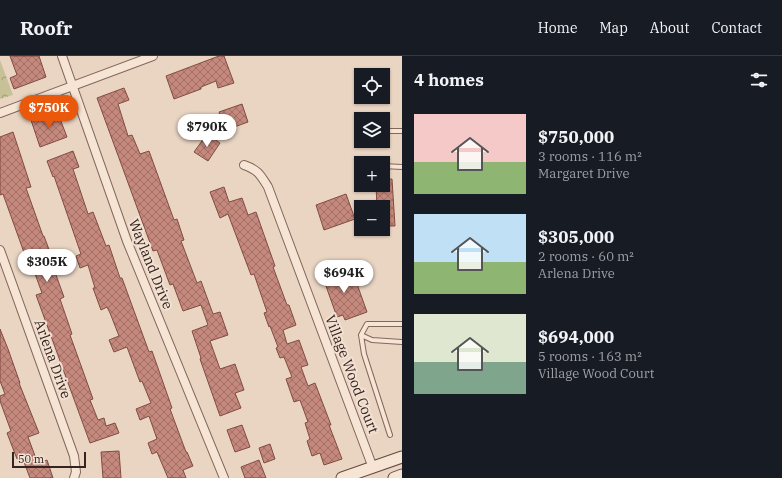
<!DOCTYPE html>
<meta charset="utf-8">
<style>
body{margin:0;font-family:"IBM Plex Serif",serif;background:#20242c;color:#f1f3f6;height:100vh;display:flex;flex-direction:column;font-size:15px;white-space:nowrap}
*{box-sizing:border-box;margin:0}
p{font-size:13px;color:#9ea1a6}
.icon{flex:none;width:22px;height:22px;fill:none;stroke:currentColor;stroke-width:2;stroke-linecap:round;stroke-linejoin:round}
.map{position:relative;flex:1;overflow:hidden}
.drawer{display:flex;flex-direction:column;background:#171b24;width:380px}
.drawer>*{flex:none}
.fabs{position:absolute;left:354px;top:12px;display:grid;gap:8px}
.fabs a{display:grid;place-items:center;width:36px;height:36px;border-radius:0px;background:#171b24;box-shadow:0 1px 3px #0004;font-size:20px}
.scale{position:absolute;left:12px;bottom:10px;width:74px;box-sizing:border-box;padding-left:4px;border:2px solid #34231e;border-top:0;font-size:11px;line-height:14px;white-space:nowrap;color:#34231e;-webkit-text-stroke:3px #f2e1d2;paint-order:stroke}
.price{position:absolute;translate:-50% -34px;padding:0 9px;border-radius:14px;background:#fff;color:#222;font-size:13px;line-height:26px;filter:drop-shadow(0 1px 2px #0008)}
.price::after{content:'';position:absolute;left:50%;top:24px;width:12px;height:9px;margin-left:-6px;background:inherit;clip-path:polygon(0 0,100% 0,50% 100%)}
.price.on{background:#ea580c;color:#fff}
ul{padding:0;list-style:none}
li{display:flex;align-items:center;gap:12px;height:100px;padding:0 12px}
li span{display:grid;place-items:center;flex:none;width:112px;height:80px;border-radius:0px;color:#555}
li>.icon{margin-inline-start:auto}
span .icon{width:48px;height:48px;fill:#fffc;stroke-width:1}
li b{font-size:17px}
h2{display:flex;justify-content:space-between;align-items:center;height:48px;padding:0 12px;font-size:17px}
header{display:flex;align-items:center;gap:24px;box-sizing:border-box;height:56px;padding:0 20px;background:#171b24;border-bottom:1px solid #363941}
header strong{font-size:19px}
nav{display:flex;gap:22px;margin-inline-start:auto;font-size:14px}
main{display:flex;flex:1;min-height:0}
.map>svg:first-child{display:block}
</style>
<header>
<strong>Roofr</strong>
<nav><a>Home</a><a>Map</a><a>About</a><a>Contact</a></nav>
</header>
<main>
<div class="map">
<svg width="402" height="422" viewBox="0 0 402 422">
<defs>
<pattern id="forest-crowns" width="20" height="18" patternUnits="userSpaceOnUse"><rect width="20" height="18" fill="#c7c198"/><path d="M2 6a3 3 0 1 1 6 0M12 15a3 3 0 1 1 6 0" fill="none" stroke="#a29c7b"/></pattern>
<pattern id="building-cross-hatch" width="8" height="8" patternUnits="userSpaceOnUse"><rect width="8" height="8" fill="#c5887c"/><path d="M0 0l8 8M0 8l8-8" fill="none" stroke="#a16f65"/></pattern>
</defs>
<rect width="100%" height="100%" fill="#ead5c3"/>
<!-- forest -->
<path fill="url(#forest-crowns)" d="M 0,4 L 13,39 L 0,43 Z"/>
<!-- building -->
<path fill="url(#building-cross-hatch)" stroke="#804c43" d="M 10,0 L 39,0 L 46,21 L 14,33 L 10,22 L 17,19 Z
M 219,0 L 224,0 L 234,27 L 218,32 L 216,25 L 201,31 L 201,33 L 174,43 L 166,20 Z
M 124,32 L 129,44 L 118,48 L 128,80 L 132,79 L 140,98 L 149,95 L 174,164 L 177,163 L 184,184 L 181,185 L 197,227 L 201,225 L 213,258 L 220,256 L 228,279 L 210,285 L 220,313 L 235,308 L 244,334 L 235,337 L 241,352 L 220,360 L 200,303 L 201,302 L 192,275 L 208,269 L 201,249 L 183,255 L 173,228 L 170,229 L 157,194 L 153,195 L 97,42 Z
M 242,48 L 248,66 L 226,74 L 219,56 Z
M 57,55 L 67,81 L 40,91 L 31,64 Z
M 13,76 L 31,131 L 26,132 L 43,180 L 44,180 L 54,207 L 52,208 L 64,241 L 60,243 L 72,278 L 70,279 L 93,343 L 90,344 L 98,364 L 104,362 L 106,370 L 115,367 L 119,377 L 90,387 L 36,239 L 42,237 L 34,215 L 31,216 L 3,138 L 0,139 L 0,81 Z
M 207,78 L 220,87 L 208,105 L 194,96 Z
M 73,95 L 79,111 L 73,113 L 88,158 L 93,156 L 106,190 L 109,189 L 120,222 L 122,222 L 149,296 L 152,295 L 172,352 L 170,353 L 186,396 L 187,396 L 193,410 L 183,414 L 186,422 L 168,422 L 157,396 L 152,398 L 148,387 L 157,383 L 149,360 L 140,364 L 136,353 L 151,347 L 142,325 L 140,326 L 127,291 L 114,296 L 109,284 L 119,280 L 110,257 L 107,251 L 101,254 L 93,232 L 95,232 L 88,209 L 80,212 L 76,200 L 81,198 L 54,120 L 53,121 L 47,105 Z
M 392,123 L 395,170 L 383,170 L 383,151 L 377,151 L 376,129 L 383,129 L 383,124 Z
M 224,131 L 229,146 L 242,142 L 248,159 L 256,156 L 275,210 L 273,211 L 287,249 L 289,249 L 296,269 L 283,274 L 287,288 L 299,284 L 308,309 L 301,311 L 308,330 L 315,327 L 331,369 L 329,369 L 342,403 L 324,409 L 320,397 L 312,400 L 307,385 L 310,383 L 305,367 L 308,366 L 300,344 L 294,346 L 286,323 L 292,321 L 284,301 L 280,302 L 276,292 L 278,291 L 270,270 L 269,271 L 264,257 L 267,256 L 254,218 L 251,219 L 228,158 L 220,162 L 210,136 Z
M 346,138 L 355,163 L 324,174 L 316,149 Z
M 334,211 L 337,219 L 352,214 L 367,256 L 345,264 L 343,259 L 337,261 L 321,216 Z
M 0,273 L 8,293 L 20,327 L 19,327 L 39,377 L 28,381 L 38,408 L 47,404 L 53,422 L 30,422 L 22,401 L 17,403 L 7,377 L 11,375 L 0,345 L 0,340 L 5,338 L 0,325 Z
M 242,369 L 250,391 L 235,396 L 227,374 Z
M 270,388 L 275,403 L 264,407 L 259,392 Z
M 119,395 L 121,422 L 103,422 L 101,396 Z
M 259,404 L 266,422 L 245,422 L 241,411 Z"/>
<g fill="none" stroke-linecap="round" stroke-linejoin="round">
<!-- lane casing -->
<g stroke="#83675b" stroke-width="6">
<path id="lane" d="M 383,75 L 402,75
M 383,110 L 402,111
M 361,279 L 372,284 L 402,286
M 390,379 L 364,298 L 361,279 L 367,268 L 402,268"/>
</g>
<!-- street casing -->
<g stroke="#83675b" stroke-width="10">
<path id="street" d="M 62,0 L 127,185 L 224,422
M 0,57 L 153,0
M 244,109 C 258,114 260,118 268,131 L 373,412
M 0,194 L 74,400 L 76,416 L 74,422"/>
</g>
<!-- secondary casing -->
<g stroke="#65483f" stroke-width="13">
<path id="secondary" d="M 342,422 L 402,401
M 394,422 L 402,419"/>
</g>
<!-- lane -->
<use href="#lane" stroke="#f6e4d5" stroke-width="4"/>
<!-- street -->
<use href="#street" stroke="#f6e4d5" stroke-width="8"/>
<!-- secondary -->
<use href="#secondary" stroke="#f6e4d5" stroke-width="11"/>
</g>
<g text-anchor="middle" stroke-width="4" stroke-linejoin="round" paint-order="stroke">
<!-- street labels -->
<g font-size="14" fill="#34231e" stroke="#f2e1d2">
<text transform="translate(151 208) rotate(68)" y="5">Wayland Drive</text>
<text transform="translate(53 303) rotate(70)" y="5">Arlena Drive</text>
<text transform="translate(352 318) rotate(69)" y="5">Village Wood Court</text>
</g>
</g>
</svg>
<div class="fabs">
<a><svg class="icon" aria-label="locate" viewBox="0 0 24 24"><circle cx="12" cy="12" r="6"/><path d="M12 2v4M12 18v4M2 12h4M18 12h4"/></svg></a>
<a><svg class="icon" aria-label="layers" viewBox="0 0 24 24"><path d="M12 4l9 5-9 5-9-5zM3 14l9 5 9-5"/></svg></a>
<a>+</a>
<a>−</a>
</div>
<div class="scale">50 m</div>
<b class="price on" style="left:49px;top:73px">$750K</b>
<b class="price" style="left:207px;top:92px">$790K</b>
<b class="price" style="left:47px;top:227px">$305K</b>
<b class="price" style="left:344px;top:238px">$694K</b>
</div>
<section class="drawer">
<h2>4 homes<svg class="icon" aria-label="filters" viewBox="0 0 24 24"><path d="M4 7h16M4 17h16"/><circle cx="9" cy="7" r="2"/><circle cx="15" cy="17" r="2"/></svg></h2>
<ul>
<li><span style="background:linear-gradient(#f6c9c9 60%,#8fb573 0)"><svg class="icon" aria-label="home" viewBox="0 0 24 24"><path d="M3 11l9-7 9 7M6 9v11h12V9"/></svg></span><div><b>$750,000</b><p>3 rooms · 116 m²</p><p>Margaret Drive</p></div></li>
<li><span style="background:linear-gradient(#bfe0f5 60%,#8fb573 0)"><svg class="icon" aria-label="home" viewBox="0 0 24 24"><path d="M3 11l9-7 9 7M6 9v11h12V9"/></svg></span><div><b>$305,000</b><p>2 rooms · 60 m²</p><p>Arlena Drive</p></div></li>
<li><span style="background:linear-gradient(#dfe7d0 60%,#7fa58c 0)"><svg class="icon" aria-label="home" viewBox="0 0 24 24"><path d="M3 11l9-7 9 7M6 9v11h12V9"/></svg></span><div><b>$694,000</b><p>5 rooms · 163 m²</p><p>Village Wood Court</p></div></li>
</ul>
</section>
</main>
